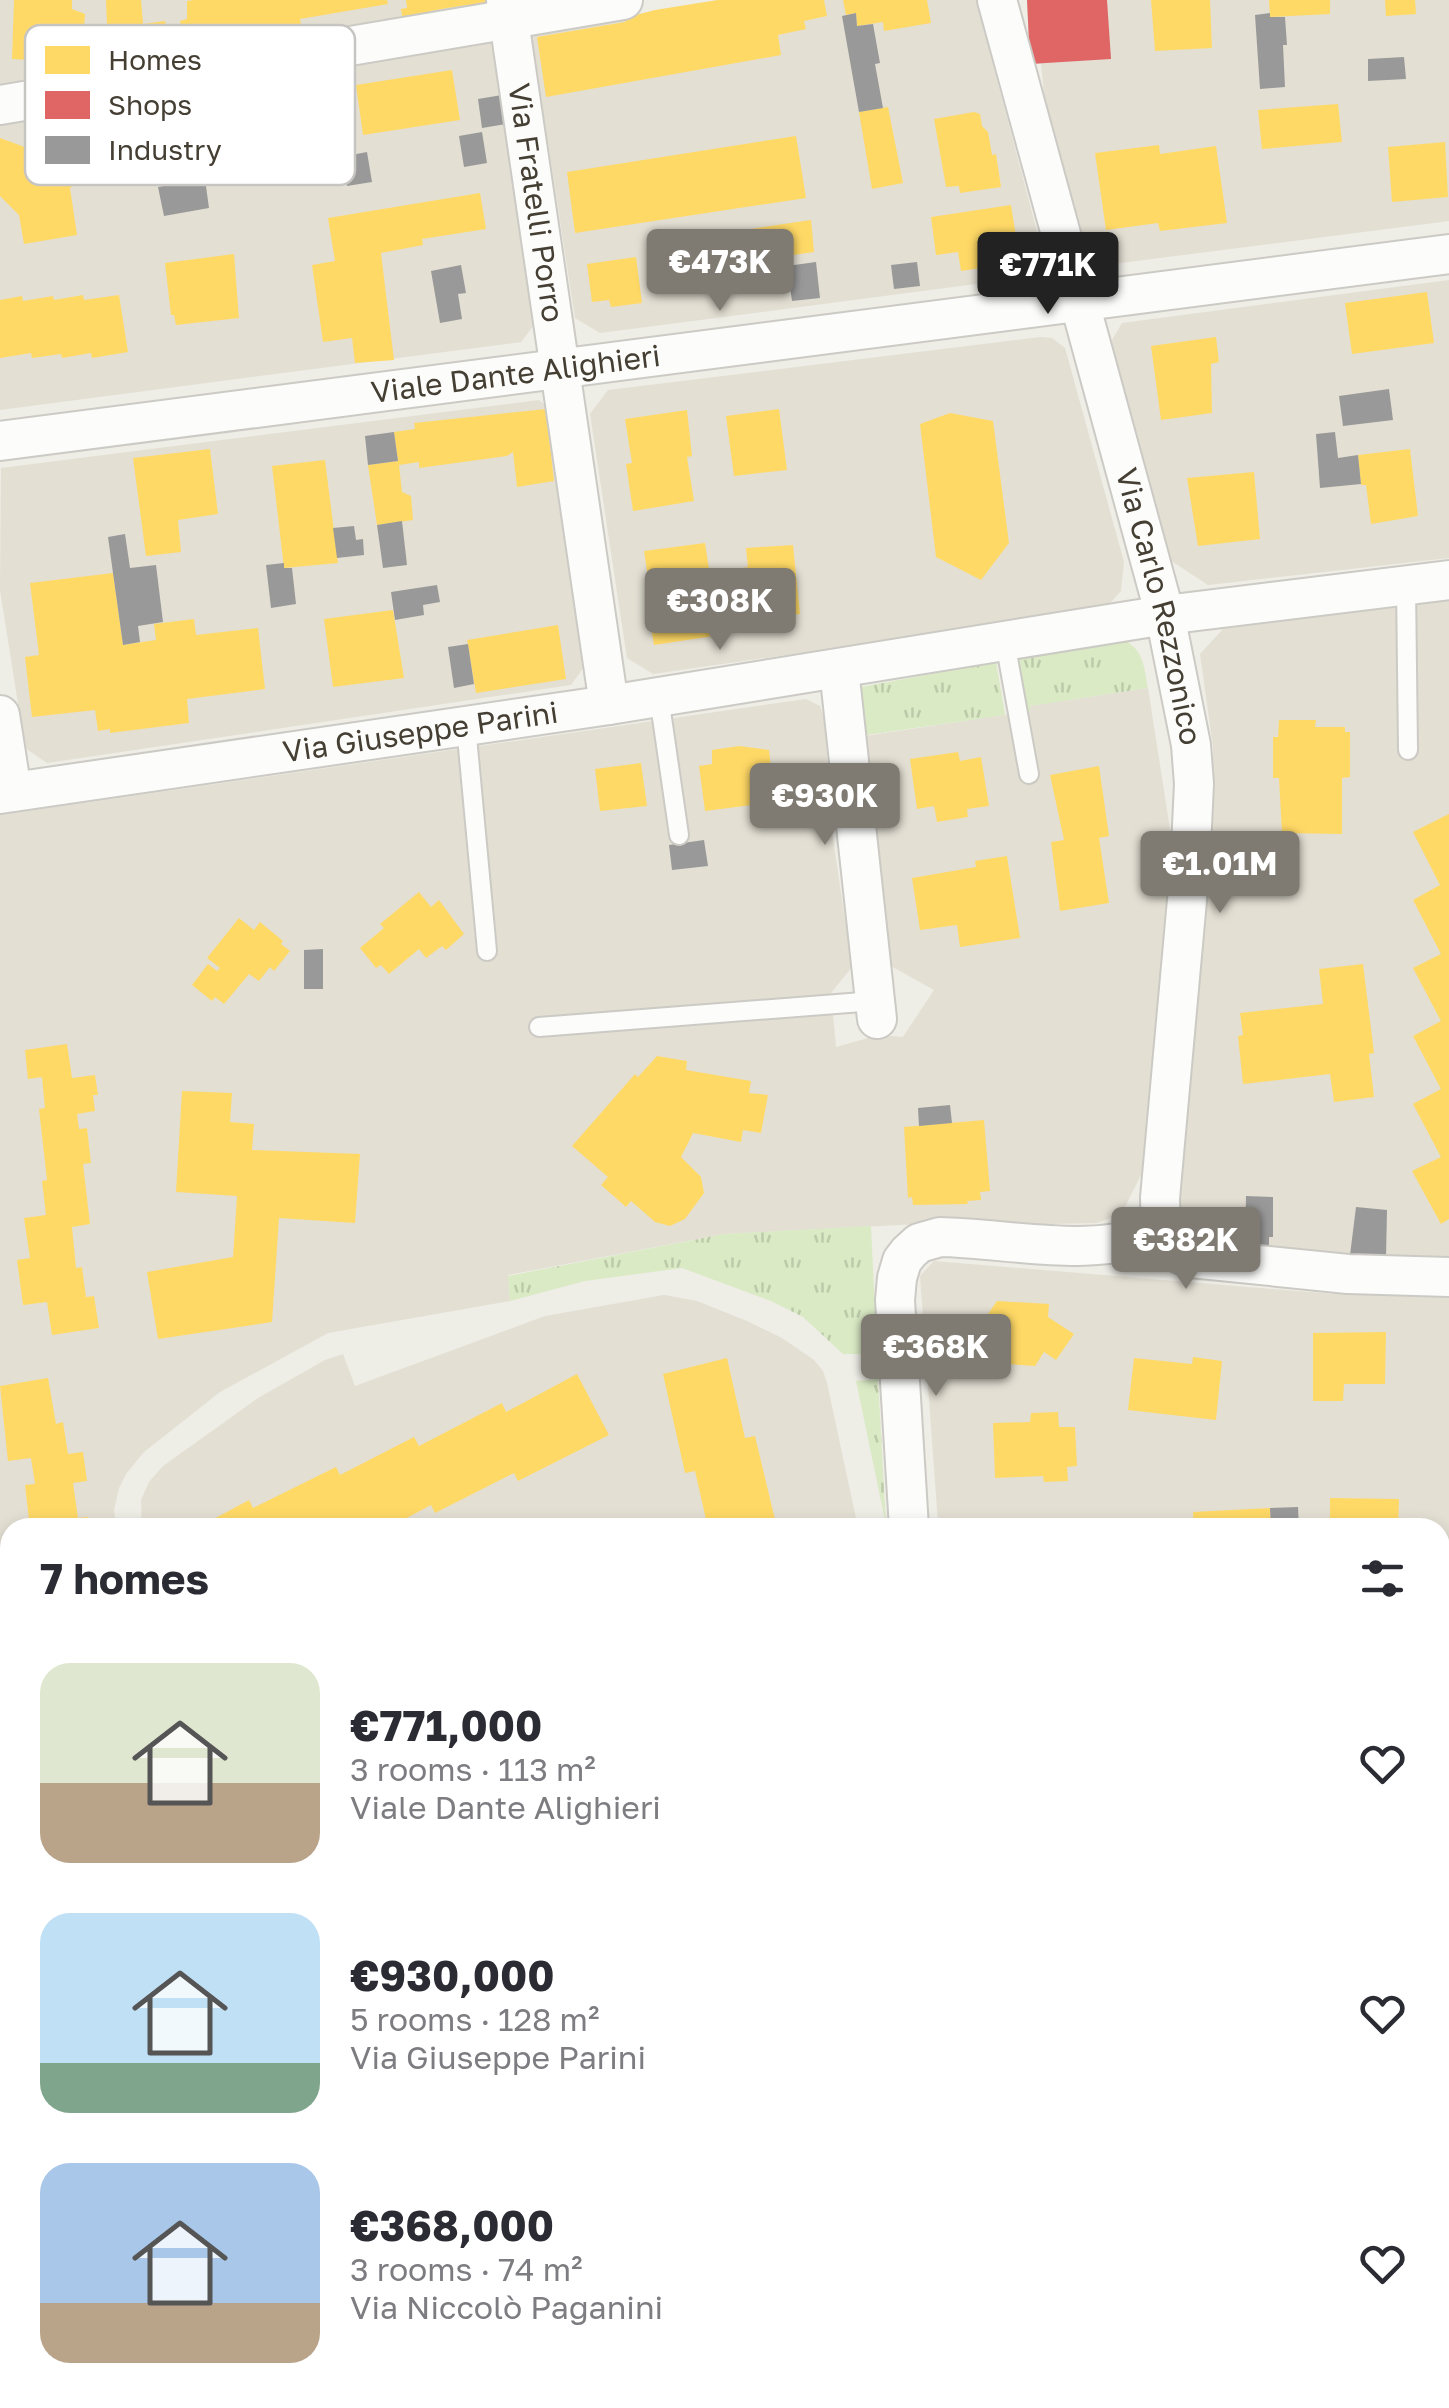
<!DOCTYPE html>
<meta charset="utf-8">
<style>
body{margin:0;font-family:"Golos Text",sans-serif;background:#f7f7f7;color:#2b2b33;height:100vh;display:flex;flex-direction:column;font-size:38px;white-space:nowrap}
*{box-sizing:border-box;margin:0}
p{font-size:32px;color:#7c7c81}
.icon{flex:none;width:55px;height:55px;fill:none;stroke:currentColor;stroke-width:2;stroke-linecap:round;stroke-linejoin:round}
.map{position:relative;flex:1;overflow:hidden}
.sheet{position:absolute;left:0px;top:1518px;width:1450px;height:892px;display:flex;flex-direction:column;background:#fff;border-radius:30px 30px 0 0;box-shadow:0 5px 15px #0003}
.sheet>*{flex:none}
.price{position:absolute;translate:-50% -85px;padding:0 22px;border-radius:10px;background:#807b72;color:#fff;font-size:32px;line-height:65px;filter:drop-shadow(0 2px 5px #0008)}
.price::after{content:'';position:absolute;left:50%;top:60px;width:30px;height:22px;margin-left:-15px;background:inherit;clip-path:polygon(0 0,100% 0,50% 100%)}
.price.selected{background:#222;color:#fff}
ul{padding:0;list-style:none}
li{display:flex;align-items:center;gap:30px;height:250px;padding:0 40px}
li span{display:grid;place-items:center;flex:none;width:280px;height:200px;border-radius:30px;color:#555}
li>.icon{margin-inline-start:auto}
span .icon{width:120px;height:120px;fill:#fffc;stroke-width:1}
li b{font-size:42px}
h2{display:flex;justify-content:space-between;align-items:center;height:120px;padding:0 40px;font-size:42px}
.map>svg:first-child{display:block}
</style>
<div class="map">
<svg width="1449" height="2408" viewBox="0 0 1449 2408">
<defs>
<pattern id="industrial-furrows" width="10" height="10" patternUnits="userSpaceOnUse" patternTransform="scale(2.5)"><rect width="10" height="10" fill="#e1ded7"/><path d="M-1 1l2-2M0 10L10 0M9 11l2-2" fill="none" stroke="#c2c0b9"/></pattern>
<pattern id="grass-tufts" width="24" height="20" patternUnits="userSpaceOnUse" patternTransform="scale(2.5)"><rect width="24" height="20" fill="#daeac5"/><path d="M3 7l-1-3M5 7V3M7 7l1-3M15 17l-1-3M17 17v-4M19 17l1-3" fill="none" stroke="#bccaaa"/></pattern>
<pattern id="forest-crowns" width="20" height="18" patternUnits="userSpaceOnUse" patternTransform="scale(2.5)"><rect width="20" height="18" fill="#daeac5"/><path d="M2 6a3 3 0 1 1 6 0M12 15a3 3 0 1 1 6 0" fill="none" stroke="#bccaaa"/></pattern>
</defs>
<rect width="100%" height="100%" fill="#eeede6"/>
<!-- residential -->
<path fill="#e3dfd3" d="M 0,0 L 492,0 L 493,7 L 402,18 L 0,86 Z
M 718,0 L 976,0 L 1044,258 L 1030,277 L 600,333 L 575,318 L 531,33 Z
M 1027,0 L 1449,0 L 1449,221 L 1105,265 L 1083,251 L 1046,111 L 1041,64 L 1030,64 Z
M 494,41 L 537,321 L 521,342 L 0,410 L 0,123 Z
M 1449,280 L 1449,558 L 1208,585 L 1164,556 L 1108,347 L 1122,323 Z
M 1041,337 L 1052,338 L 1065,348 L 1124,562 L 1121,591 L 1111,602 L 1095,609 L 953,631 L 653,674 L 627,658 L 590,414 L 608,390 Z
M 539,400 L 550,409 L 587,663 L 571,685 L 47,763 L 25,748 L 0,590 L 1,468 Z
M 1449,600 L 1449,1258 L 1386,1258 L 1245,1248 L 1194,1241 L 1183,1230 L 1179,1212 L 1213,806 L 1213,747 L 1200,654 L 1223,629 Z
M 1148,688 L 1172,842 L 1172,865 L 1144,1169 L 1122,1213 L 1097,1223 L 1050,1224 L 1049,1231 L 938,1223 L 724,1234 L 508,1275 L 510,1301 L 328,1333 L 220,1392 L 144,1452 L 126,1474 L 119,1488 L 114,1510 L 116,1527 L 10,1528 L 10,1691 L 0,1694 L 0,815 L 806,699 L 820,706 L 825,720 L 833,839 L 852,967 L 831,993 L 836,1047 L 879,1035 L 903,1037 L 934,990 L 889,965 L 873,839 L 865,736 L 1030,711 L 1029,706 Z
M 934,1261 L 1334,1294 L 1449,1296 L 1449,1570 L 1440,1570 L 1440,1528 L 958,1528 L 957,1522 L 938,1523 L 920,1276 Z
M 664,1295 L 697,1301 L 747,1321 L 782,1338 L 814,1360 L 823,1371 L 827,1383 L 857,1523 L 887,1527 L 142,1528 L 141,1500 L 149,1482 L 163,1466 L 258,1398 L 325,1360 L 343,1354 L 355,1386 L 545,1316 Z
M 1440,1606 L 1449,1607 L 1449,1884 L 1440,1883 Z
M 1440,1932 L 1449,1932 L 1449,2255 L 1440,2255 Z"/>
<!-- industrial -->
<path fill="url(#industrial-furrows)" d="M 692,2400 L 973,2400 L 973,2408 L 676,2408 Z"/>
<!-- grass -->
<path fill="url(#grass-tufts)" d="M 1123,640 C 1144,649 1144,668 1148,688 L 1030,706 L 1030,711 L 1027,712 L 1019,659 Z
M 996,662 L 1005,715 L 859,736 L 858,693 L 861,687 Z
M 871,1226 L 877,1354 L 843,1354 L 803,1317 L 771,1301 L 682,1268 L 585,1281 L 510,1301 L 508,1276 L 724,1234 Z
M 878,1379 L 886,1525 L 856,1381 Z
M 10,1691 L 10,2400 L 354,2400 L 0,2408 L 0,1694 Z"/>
<!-- forest -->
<path fill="url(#forest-crowns)" d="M 0,1836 L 10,1851 L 10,2400 L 575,2400 L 559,2408 L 0,2408 Z
M 1440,2300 L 1449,2301 L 1449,2408 L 1014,2408 L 1013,2400 L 1440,2400 Z"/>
<!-- homes -->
<path fill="#ffd966" d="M 14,0 L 72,0 L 72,9 L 85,14 L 82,50 L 73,50 L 67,62 L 12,59 Z
M 106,0 L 141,0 L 143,24 L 165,21 L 171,59 L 109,69 Z
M 194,0 L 387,0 L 388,4 L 300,19 L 302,30 L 184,48 L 180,21 L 187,19 L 187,1 Z
M 406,0 L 492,0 L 493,7 L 467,11 L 466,5 L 430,11 L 430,16 L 403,21 L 401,9 L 407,8 Z
M 718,0 L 824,0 L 827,16 L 804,21 L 806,29 L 778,35 L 781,55 L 546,97 L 537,37 L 625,22 L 625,18 L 655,10 Z
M 843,0 L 927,0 L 931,23 L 884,31 L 883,22 L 857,26 L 856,13 L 846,15 Z
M 1151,0 L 1210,0 L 1212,48 L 1155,51 Z
M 1269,0 L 1330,0 L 1330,14 L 1270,17 Z
M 1385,0 L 1415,0 L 1416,14 L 1386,16 Z
M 452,70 L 460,120 L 363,135 L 356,85 Z
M 1338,104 L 1342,142 L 1262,149 L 1258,110 Z
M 888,107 L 903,183 L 872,189 L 859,112 Z
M 974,112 L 980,114 L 982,126 L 988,132 L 992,155 L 996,154 L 1001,187 L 960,193 L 959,186 L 946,187 L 934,119 Z
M 796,136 L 806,198 L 575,233 L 567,172 Z
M 0,138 L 41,153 L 54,142 L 83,177 L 70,188 L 77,235 L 24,244 L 19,215 L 0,196 Z
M 1445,142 L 1448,197 L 1392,202 L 1388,147 Z
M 1159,145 L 1160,154 L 1216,146 L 1227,223 L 1160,231 L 1158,223 L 1106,230 L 1095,153 Z
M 480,193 L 486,229 L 422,239 L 423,245 L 381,253 L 394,360 L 355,363 L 352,338 L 323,342 L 312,265 L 335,261 L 328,218 Z
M 1011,205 L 1020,262 L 961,271 L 958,252 L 936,255 L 931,217 Z
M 811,220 L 814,252 L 662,274 L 658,243 Z
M 234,254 L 239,318 L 176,325 L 174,315 L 171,315 L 165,263 Z
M 636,257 L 642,303 L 611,307 L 609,300 L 592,302 L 587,264 Z
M 1427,292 L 1434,343 L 1352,354 L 1345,303 Z
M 83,295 L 84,300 L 119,295 L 128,352 L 92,358 L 91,353 L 62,358 L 61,354 L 32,358 L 31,353 L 0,358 L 0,300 L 22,296 L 23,301 L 53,296 L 54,300 Z
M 1216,337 L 1219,362 L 1211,364 L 1212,413 L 1161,420 L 1151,346 Z
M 546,409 L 554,481 L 517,487 L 513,452 L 507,456 L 419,468 L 419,462 L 399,465 L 402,492 L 411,496 L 413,520 L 377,525 L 368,465 L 398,461 L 394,432 L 415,429 L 414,423 Z
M 779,409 L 787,470 L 734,476 L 726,416 Z
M 687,410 L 692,456 L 687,457 L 694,501 L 633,511 L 626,464 L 632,463 L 625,419 Z
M 950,413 L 993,421 L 1009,543 L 981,580 L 936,557 L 920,424 Z
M 210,449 L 218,514 L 178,520 L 181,552 L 146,556 L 133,458 Z
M 1410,449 L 1418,516 L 1371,524 L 1366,485 L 1361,485 L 1358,455 Z
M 325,460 L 338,563 L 284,568 L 272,466 Z
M 1254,472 L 1260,539 L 1198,546 L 1187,478 Z
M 705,543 L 712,589 L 708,590 L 714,636 L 654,645 L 646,598 L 651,597 L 644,551 Z
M 793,545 L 800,614 L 747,619 L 743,568 L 748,567 L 746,548 Z
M 113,573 L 123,645 L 156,640 L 154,624 L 194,619 L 196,635 L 258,628 L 265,689 L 187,699 L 189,723 L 110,733 L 110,729 L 98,731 L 95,710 L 32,717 L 25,657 L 39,655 L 30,583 Z
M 393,610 L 404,678 L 333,687 L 324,619 Z
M 558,625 L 566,679 L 476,693 L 467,640 Z
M 1279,720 L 1316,720 L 1315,727 L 1345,727 L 1345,732 L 1350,732 L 1350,777 L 1342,778 L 1342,834 L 1282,833 L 1279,778 L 1273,778 L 1273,737 L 1278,737 Z
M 739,746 L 769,750 L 775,802 L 705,811 L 699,766 L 712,764 L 712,750 Z
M 958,752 L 960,761 L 981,757 L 989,806 L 967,809 L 968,817 L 937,822 L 934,806 L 917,809 L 910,759 Z
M 641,763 L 647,806 L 600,811 L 595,769 Z
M 1099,766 L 1109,836 L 1099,838 L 1109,903 L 1060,911 L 1051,842 L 1064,840 L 1050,775 Z
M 1449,814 L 1449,1219 L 1441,1224 L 1412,1171 L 1441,1157 L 1413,1104 L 1441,1089 L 1413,1036 L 1441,1021 L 1413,968 L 1441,954 L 1413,900 L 1440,885 L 1413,832 Z
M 1007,856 L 1020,938 L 960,947 L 957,925 L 920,930 L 912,878 L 976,867 L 975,861 Z
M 419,892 L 431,907 L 439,900 L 464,934 L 446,950 L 442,946 L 426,958 L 419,949 L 389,974 L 381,965 L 376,968 L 360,948 L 384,928 L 380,924 Z
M 239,918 L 254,930 L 260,922 L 283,941 L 281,944 L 290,951 L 274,971 L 270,967 L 259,981 L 249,974 L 224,1004 L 215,997 L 212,1001 L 192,985 L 208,964 L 217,971 L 220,968 L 207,958 Z
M 1363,964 L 1374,1053 L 1369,1054 L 1374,1097 L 1334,1102 L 1330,1074 L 1243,1084 L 1238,1036 L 1243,1035 L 1240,1013 L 1323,1004 L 1319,969 Z
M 67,1044 L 72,1078 L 95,1075 L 98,1095 L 93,1095 L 95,1111 L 77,1114 L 79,1129 L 87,1128 L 91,1163 L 83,1164 L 90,1224 L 72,1227 L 76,1268 L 82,1267 L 86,1297 L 94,1296 L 99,1328 L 52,1335 L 47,1302 L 23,1305 L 17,1260 L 30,1258 L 24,1218 L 46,1215 L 42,1181 L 47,1180 L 39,1109 L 45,1108 L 42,1077 L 28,1079 L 25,1050 Z
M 657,1056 L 687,1061 L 686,1070 L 751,1081 L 749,1093 L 768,1095 L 761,1133 L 743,1130 L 741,1142 L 693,1133 L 681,1157 L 701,1177 L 704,1193 L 685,1219 L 670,1226 L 655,1222 L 631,1201 L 626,1207 L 601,1185 L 608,1177 L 572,1146 L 635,1074 L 638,1077 Z
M 182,1091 L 232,1093 L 230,1122 L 254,1124 L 252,1150 L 360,1154 L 355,1223 L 279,1218 L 272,1322 L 158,1339 L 147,1272 L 233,1257 L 237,1196 L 176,1192 Z
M 984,1120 L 990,1191 L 980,1192 L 981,1200 L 967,1201 L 968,1204 L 913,1205 L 912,1197 L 908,1198 L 904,1127 Z
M 997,1301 L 1049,1304 L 1048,1317 L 1074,1334 L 1056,1360 L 1044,1352 L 1035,1366 L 993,1363 L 977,1330 Z
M 1386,1332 L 1385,1384 L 1344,1384 L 1343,1401 L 1313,1401 L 1313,1333 Z
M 1193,1357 L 1222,1361 L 1216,1420 L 1128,1410 L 1134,1358 L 1192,1364 Z
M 727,1358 L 745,1438 L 755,1436 L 777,1528 L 708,1528 L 695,1471 L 685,1473 L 663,1374 Z
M 577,1374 L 609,1435 L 518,1481 L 514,1473 L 435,1513 L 431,1505 L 388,1528 L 197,1528 L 249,1500 L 253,1508 L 336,1467 L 340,1475 L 414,1437 L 419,1446 L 502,1403 L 506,1412 Z
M 48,1378 L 56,1424 L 63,1422 L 68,1454 L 83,1452 L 87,1481 L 73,1483 L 78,1518 L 88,1517 L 90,1528 L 30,1528 L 25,1485 L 35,1484 L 31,1458 L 8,1461 L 0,1386 Z
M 1058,1412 L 1059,1427 L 1075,1427 L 1077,1466 L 1067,1467 L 1068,1481 L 1044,1482 L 1043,1476 L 995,1478 L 993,1423 L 1030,1422 L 1031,1413 Z
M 1330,1498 L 1399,1499 L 1398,1528 L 1330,1528 Z
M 1270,1508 L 1271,1528 L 1194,1528 L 1193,1512 Z
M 1026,1519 L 1026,1528 L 978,1528 L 978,1521 Z
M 1440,1956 L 1449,1956 L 1449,2019 L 1440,2019 Z
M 1440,2127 L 1449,2127 L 1449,2192 L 1440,2192 Z"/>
<!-- shops -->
<path fill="#e06666" d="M 1027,0 L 1107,0 L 1111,59 L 1030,64 Z"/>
<!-- industry -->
<path fill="#999" d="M 856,13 L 857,26 L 873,24 L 880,63 L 875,64 L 883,108 L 859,112 L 842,16 Z
M 1270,13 L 1270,17 L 1285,17 L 1287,45 L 1283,45 L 1285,87 L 1260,89 L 1255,15 Z
M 1404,57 L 1406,79 L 1368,81 L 1368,59 Z
M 502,95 L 506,124 L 482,128 L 478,99 Z
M 482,132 L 487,163 L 464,167 L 459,136 Z
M 367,152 L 372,182 L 347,186 L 341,157 Z
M 205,179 L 209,208 L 164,216 L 158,187 Z
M 816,262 L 820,298 L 792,301 L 787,266 Z
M 917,262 L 920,286 L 894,289 L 891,265 Z
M 461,265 L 466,293 L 458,294 L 462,319 L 440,323 L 431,271 Z
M 1389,389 L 1393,420 L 1343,426 L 1339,396 Z
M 394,432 L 398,461 L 368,465 L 365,436 Z
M 1335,432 L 1338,458 L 1358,455 L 1361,484 L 1320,488 L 1316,434 Z
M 402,521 L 407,565 L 383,568 L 377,525 Z
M 354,526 L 356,540 L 363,539 L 364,555 L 337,558 L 333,528 Z
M 125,534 L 130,568 L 156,565 L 163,622 L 138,626 L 140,642 L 123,645 L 108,537 Z
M 284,563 L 284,568 L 292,568 L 296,604 L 271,608 L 266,565 Z
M 437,585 L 440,602 L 423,605 L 424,615 L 395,620 L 391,592 Z
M 468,644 L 474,684 L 454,688 L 448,647 Z
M 704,840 L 708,866 L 672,870 L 669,845 Z
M 323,949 L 323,989 L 304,989 L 304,950 Z
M 950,1105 L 952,1123 L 919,1126 L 918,1108 Z
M 1246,1196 L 1273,1197 L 1273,1237 L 1269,1237 L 1269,1250 L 1245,1248 Z
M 1356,1207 L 1387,1210 L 1386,1258 L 1350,1255 Z
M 1298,1507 L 1299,1528 L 1271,1528 L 1270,1508 Z
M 1026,1519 L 1056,1519 L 1056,1528 L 1026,1528 Z"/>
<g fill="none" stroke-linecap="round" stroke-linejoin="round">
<!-- stream -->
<path stroke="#b5d6ee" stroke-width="10" d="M 1440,2279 L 1449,2280
M 610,2408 L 628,2400"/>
<!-- lane casing -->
<g stroke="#cccac4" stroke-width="22">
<path id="lane" d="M 1406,585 L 1408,750
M 1005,642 L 1029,774
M 659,697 L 679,835
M 466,726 L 487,951
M 539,1027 L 875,1001
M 783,2408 L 806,2400"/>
</g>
<!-- street casing -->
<g stroke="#cccac4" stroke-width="42">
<g id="street">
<path id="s1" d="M 506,0 L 609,705"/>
<path id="s2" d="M 997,0 L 1165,615 L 1191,745 L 1194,784 L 1190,867 L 1160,1198 L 1161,1229"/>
<path d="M 0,105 L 623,0"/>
<path id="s3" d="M 0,441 L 1449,254"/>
<path d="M 839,669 L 877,1019"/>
<path d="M 0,715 L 12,792"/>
<path id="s4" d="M 0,794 L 609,705 L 1165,615 L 1449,580"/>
<path d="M 909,1528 L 895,1300 L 897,1278 L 902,1261 L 909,1252 L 919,1243 L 940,1237 C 1008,1238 1100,1261 1161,1229 C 1167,1245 1174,1254 1191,1258 L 1348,1274 L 1449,1277"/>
<path d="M 1440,1590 L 1449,1590"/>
<path d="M 1440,1905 L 1449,1905"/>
<path d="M 990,2400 L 991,2408"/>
</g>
</g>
<!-- lane -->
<use href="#lane" stroke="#fcfcfb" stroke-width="18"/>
<!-- street -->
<use href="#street" stroke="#fcfcfb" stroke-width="38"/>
</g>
<g text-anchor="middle" stroke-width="10" stroke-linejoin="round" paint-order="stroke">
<!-- street labels -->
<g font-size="30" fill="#443e33" stroke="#fff">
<text dy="10" stroke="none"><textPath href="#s1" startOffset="205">Via Fratelli Porro</textPath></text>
<text dy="10" stroke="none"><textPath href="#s3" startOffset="520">Viale Dante Alighieri</textPath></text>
<text dy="10" stroke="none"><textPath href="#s2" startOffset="628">Via Carlo Rezzonico</textPath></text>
<text dy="10" stroke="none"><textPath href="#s4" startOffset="425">Via Giuseppe Parini</textPath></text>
</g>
</g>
<!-- legend -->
<rect x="25" y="25" width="330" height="160" rx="15" fill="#fff" stroke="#c7c5c2" stroke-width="2.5"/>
<rect x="45" y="46" width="45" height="28" fill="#ffd966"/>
<rect x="45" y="91" width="45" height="28" fill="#e06666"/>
<rect x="45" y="136" width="45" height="28" fill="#999"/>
<g font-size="28" fill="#443e33">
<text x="108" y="70">Homes</text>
<text x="108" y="115">Shops</text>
<text x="108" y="160">Industry</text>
</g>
</svg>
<b class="price" style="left:720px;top:314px">€473K</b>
<b class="price selected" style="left:1048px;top:317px">€771K</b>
<b class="price" style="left:720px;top:653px">€308K</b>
<b class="price" style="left:825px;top:848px">€930K</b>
<b class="price" style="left:1220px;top:916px">€1.01M</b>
<b class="price" style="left:1186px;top:1292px">€382K</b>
<b class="price" style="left:936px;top:1399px">€368K</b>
<section class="sheet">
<h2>7 homes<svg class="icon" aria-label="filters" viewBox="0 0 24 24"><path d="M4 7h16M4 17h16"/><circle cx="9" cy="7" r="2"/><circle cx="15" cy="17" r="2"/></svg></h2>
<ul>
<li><span style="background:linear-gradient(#dfe7d0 60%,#b9a48a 0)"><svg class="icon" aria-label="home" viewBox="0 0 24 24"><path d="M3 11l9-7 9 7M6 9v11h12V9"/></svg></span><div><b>€771,000</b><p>3 rooms · 113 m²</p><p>Viale Dante Alighieri</p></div><svg class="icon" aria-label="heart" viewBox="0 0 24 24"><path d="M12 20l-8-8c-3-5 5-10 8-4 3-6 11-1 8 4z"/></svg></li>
<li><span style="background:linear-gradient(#bfe0f5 75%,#7fa58c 0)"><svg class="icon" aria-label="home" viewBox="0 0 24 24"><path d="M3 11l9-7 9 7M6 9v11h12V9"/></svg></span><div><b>€930,000</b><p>5 rooms · 128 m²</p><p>Via Giuseppe Parini</p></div><svg class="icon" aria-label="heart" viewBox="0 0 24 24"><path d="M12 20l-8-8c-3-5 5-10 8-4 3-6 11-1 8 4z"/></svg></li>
<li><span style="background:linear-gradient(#a9c7e8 70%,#b9a48a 0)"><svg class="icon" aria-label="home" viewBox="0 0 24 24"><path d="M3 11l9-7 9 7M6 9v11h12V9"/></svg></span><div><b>€368,000</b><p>3 rooms · 74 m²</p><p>Via Niccolò Paganini</p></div><svg class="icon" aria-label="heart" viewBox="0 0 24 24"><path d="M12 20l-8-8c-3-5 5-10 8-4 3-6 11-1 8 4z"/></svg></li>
</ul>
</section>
</div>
